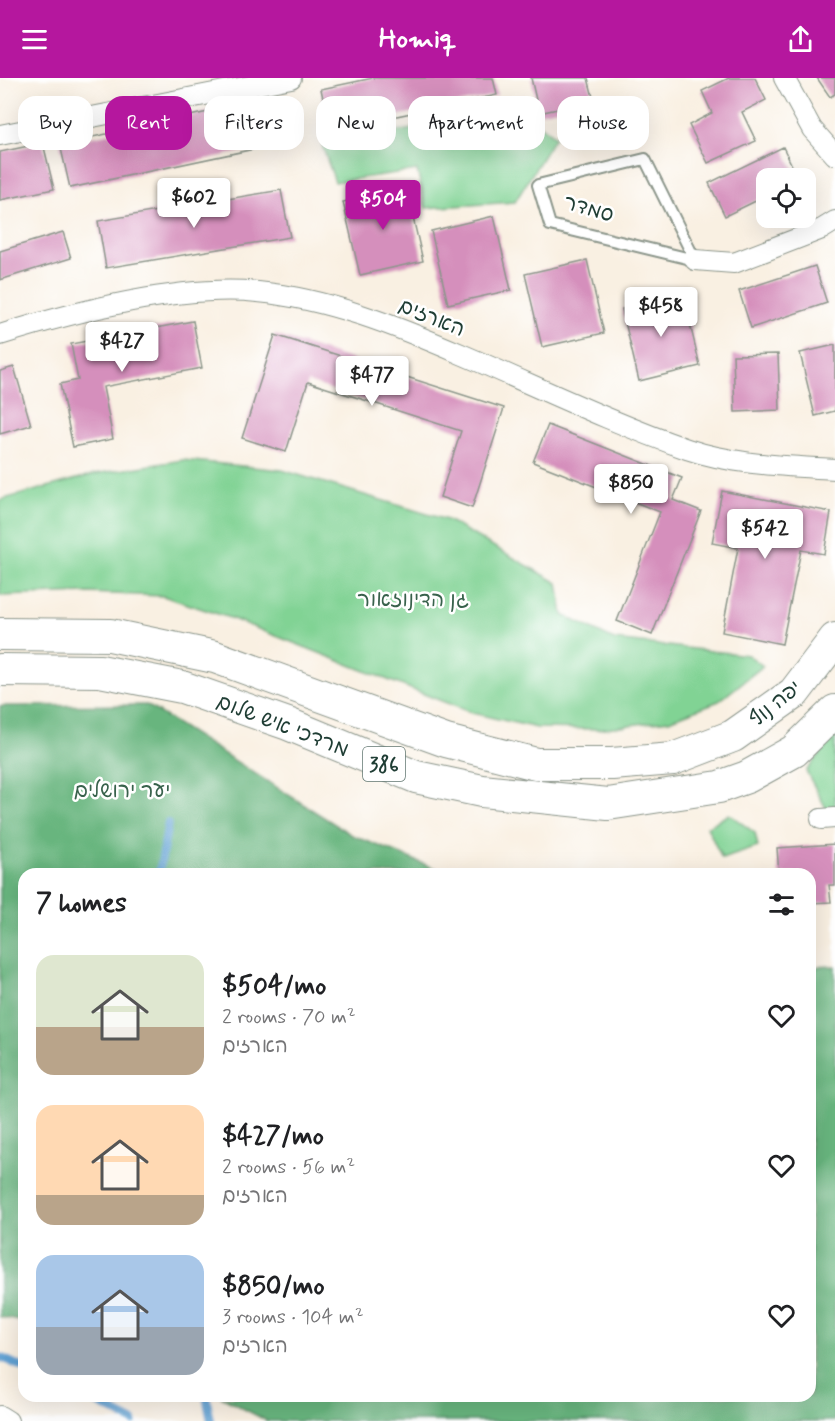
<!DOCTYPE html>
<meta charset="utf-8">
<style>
body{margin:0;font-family:Mynerve,"Playpen Sans Hebrew",sans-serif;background:#f2f2f2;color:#202124;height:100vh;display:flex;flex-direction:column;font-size:22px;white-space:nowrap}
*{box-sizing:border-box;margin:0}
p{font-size:20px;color:#757577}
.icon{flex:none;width:33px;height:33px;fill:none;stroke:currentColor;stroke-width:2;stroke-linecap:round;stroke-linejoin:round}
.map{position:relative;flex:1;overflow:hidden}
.side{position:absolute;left:18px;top:790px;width:798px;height:534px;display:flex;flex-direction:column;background:#fff;border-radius:18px;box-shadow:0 6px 24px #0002}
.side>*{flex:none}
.hud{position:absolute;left:18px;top:18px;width:800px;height:54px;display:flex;gap:12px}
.fabs{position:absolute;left:756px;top:90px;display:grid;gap:12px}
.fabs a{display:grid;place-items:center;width:60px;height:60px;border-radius:12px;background:#fff;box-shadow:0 6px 24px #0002;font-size:30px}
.price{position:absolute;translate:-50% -51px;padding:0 14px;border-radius:6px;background:#fff;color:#222;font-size:20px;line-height:39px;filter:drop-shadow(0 2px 3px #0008)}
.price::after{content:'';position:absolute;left:50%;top:36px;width:18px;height:14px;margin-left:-9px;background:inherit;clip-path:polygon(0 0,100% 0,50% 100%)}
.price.selected{background:#b5179e;color:#fff}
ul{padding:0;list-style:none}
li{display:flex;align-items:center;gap:18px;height:150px;padding:0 18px}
li span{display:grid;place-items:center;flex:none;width:168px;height:120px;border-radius:18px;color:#555}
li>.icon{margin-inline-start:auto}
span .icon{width:72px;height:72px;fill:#fffc;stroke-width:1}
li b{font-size:26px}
h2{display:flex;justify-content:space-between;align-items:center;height:72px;padding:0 18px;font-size:26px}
.tag{padding:0 21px;border-radius:18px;background:#fff;box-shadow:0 6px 24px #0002;font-size:21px;line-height:54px}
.tag.selected{background:#b5179e;color:#fff}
header{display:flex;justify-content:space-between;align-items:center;height:78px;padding:0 18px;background:#b5179e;color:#fff;font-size:27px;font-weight:800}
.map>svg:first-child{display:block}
</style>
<header><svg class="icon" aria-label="menu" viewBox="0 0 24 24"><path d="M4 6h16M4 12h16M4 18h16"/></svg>Homiq<svg class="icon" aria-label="share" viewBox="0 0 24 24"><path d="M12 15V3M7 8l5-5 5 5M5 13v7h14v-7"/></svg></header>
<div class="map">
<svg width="835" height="1343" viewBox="0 0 835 1343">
<rect width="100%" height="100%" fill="#fff"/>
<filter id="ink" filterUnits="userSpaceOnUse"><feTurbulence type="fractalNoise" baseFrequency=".0167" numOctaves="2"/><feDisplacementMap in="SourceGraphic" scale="12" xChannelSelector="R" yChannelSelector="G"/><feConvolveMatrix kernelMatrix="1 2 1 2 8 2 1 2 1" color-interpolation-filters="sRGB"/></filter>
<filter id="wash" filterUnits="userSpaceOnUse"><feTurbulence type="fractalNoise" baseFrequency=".008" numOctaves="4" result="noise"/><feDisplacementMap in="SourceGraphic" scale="24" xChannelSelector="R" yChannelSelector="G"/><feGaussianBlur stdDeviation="1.35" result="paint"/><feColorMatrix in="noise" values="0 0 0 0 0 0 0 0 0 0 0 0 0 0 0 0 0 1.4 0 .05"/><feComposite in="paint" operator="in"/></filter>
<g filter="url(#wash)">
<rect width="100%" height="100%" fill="#f9f0e2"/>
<!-- green -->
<path fill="#81d394" stroke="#508864" stroke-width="1.5" d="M 519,32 L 555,59 L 515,124 L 426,130 L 417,92 L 335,104 L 322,67 Z
M 183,382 L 282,392 L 447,442 L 558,505 L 563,537 L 614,562 L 748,577 L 763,588 L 719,623 L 669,642 L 597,651 L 537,650 L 472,635 L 233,541 L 163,518 L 87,515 L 0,518 L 0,422 L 95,396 Z
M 835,657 L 835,731 L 827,732 L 806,693 Z
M 729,736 L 755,755 L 758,769 L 722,781 L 707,749 Z"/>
<!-- forest -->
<path fill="#68b57e" stroke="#447959" stroke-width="1.5" d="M 147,627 L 352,757 L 449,796 L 24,796 L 24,1244 L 0,1239 L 0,628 Z
M 835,888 L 835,1343 L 267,1343 L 221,1319 L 810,1318 L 810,889 Z"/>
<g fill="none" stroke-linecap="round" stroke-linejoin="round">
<!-- stream -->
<path stroke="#61a1d3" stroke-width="8" d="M 159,796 L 168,745
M 0,1279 L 24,1290
M 83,1318 L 133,1343
M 206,1318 L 211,1343"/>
</g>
<g id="blocks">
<!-- building -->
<path fill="#d58fbc" d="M 373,0 L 493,0 L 497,17 L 330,52 L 321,11 Z
M 531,0 L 588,0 L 594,23 L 539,35 Z
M 729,0 L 755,0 L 766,22 L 742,34 L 756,63 L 708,85 L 689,47 L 712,35 L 702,13 Z
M 817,0 L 835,0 L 835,16 L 830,19 Z
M 282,18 L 292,63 L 70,110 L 60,66 Z
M 43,65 L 54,111 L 0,122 L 0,74 Z
M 783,69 L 798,100 L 766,100 L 766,118 L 725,138 L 709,105 Z
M 406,109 L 423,183 L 360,197 L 343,124 Z
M 281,112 L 290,159 L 106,190 L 98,143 Z
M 494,138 L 511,212 L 448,226 L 431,153 Z
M 63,154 L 71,180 L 0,202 L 0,173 Z
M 587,182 L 604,255 L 542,269 L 525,196 Z
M 815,188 L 827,225 L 751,250 L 739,213 Z
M 683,217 L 700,288 L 639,303 L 622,231 Z
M 193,243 L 202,290 L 103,309 L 113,361 L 73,369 L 60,306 L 78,302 L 71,266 Z
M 275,257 L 504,330 L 472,430 L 440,419 L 461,353 L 308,304 L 286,374 L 242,360 Z
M 835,267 L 835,333 L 815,338 L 800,275 Z
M 778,276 L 780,332 L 735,334 L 733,277 Z
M 14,289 L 31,347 L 0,356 L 0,293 Z
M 548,347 L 682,400 L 673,422 L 701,433 L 652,557 L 617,543 L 660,434 L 533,384 Z
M 722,413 L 831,434 L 824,476 L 801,472 L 782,566 L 722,554 L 738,470 L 712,465 Z
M 835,766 L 835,807 L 829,807 L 831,824 L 810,825 L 810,796 L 779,796 L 777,770 Z"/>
</g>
</g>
<g filter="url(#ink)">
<use href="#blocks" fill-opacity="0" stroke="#8c968b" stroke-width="1.5"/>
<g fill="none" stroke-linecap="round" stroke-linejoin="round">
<!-- service casing -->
<g stroke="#8c968b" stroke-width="14">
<path id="service" d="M 645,81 L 695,182 L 550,147 L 538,107 Z"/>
</g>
<!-- minor casing -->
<g stroke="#8c968b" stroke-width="22">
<path id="minor" d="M 784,0 L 812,51 L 835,77
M 0,57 L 291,0
M 695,182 L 734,185 L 822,151 L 835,143
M 0,257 C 74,234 181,206 258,214 C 329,221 396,248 461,276 C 536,308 610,344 687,371 C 734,387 786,388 835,391
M 821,741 L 835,740
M 0,1338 L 8,1343"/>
</g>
<!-- primary casing -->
<g stroke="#8c968b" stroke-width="34">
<path id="primary" d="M 0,556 L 110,557 L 215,579 L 446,663 L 536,686 L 612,686 L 673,681 L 733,658 L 794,615 L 835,561
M 0,592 L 100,593 L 182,609 L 288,646 L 416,699 L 482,713 L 608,726 L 719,709 L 747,699 L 794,673 L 835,633"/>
</g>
<!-- service -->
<use href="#service" stroke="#fff" stroke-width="10"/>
<!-- minor -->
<use href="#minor" stroke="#fff" stroke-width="20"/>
<!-- primary -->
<use href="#primary" stroke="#fff" stroke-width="32"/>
</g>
</g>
<g text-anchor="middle" stroke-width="5" stroke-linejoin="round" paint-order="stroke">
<!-- shield labels -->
<rect fill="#fff" stroke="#627771" stroke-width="1.5" x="363" y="669" width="42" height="34" rx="4.5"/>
<g font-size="20" font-weight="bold" fill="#1f3d34">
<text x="384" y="693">386</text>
</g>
<!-- street labels -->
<g font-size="21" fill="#1f3d34" stroke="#fff">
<text transform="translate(589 130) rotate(16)" y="7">סמדר</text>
<text transform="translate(432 239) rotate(22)" y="7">הארזים</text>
<text transform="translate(775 625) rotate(-39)" y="7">יפה נוף</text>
<text transform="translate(283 647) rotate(21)" y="7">מרדכי איש שלום</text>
</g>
<!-- park labels -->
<g font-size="21" fill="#38624c" stroke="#fff">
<text x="413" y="528">גן הדינוזאור</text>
<text x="122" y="719">יער ירושלים</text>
</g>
</g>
</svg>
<div class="fabs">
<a><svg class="icon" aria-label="locate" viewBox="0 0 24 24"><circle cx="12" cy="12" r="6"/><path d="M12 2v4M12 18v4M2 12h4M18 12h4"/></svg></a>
</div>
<b class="price" style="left:194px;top:151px">$602</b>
<b class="price selected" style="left:383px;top:153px">$504</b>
<b class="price" style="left:661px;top:260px">$458</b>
<b class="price" style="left:122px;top:295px">$427</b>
<b class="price" style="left:372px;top:329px">$477</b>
<b class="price" style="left:631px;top:437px">$850</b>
<b class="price" style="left:765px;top:482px">$542</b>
<div class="hud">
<a class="tag">Buy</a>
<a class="tag selected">Rent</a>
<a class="tag">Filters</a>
<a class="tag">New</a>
<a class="tag">Apartment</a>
<a class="tag">House</a>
</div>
<section class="side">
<h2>7 homes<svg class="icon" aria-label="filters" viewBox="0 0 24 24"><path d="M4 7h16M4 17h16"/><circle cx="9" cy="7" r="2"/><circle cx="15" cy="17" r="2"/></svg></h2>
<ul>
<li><span style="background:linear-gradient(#dfe7d0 60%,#b9a48a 0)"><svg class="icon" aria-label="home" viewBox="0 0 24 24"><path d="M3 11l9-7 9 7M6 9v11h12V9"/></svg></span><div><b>$504/mo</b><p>2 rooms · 70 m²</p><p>הארזים</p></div><svg class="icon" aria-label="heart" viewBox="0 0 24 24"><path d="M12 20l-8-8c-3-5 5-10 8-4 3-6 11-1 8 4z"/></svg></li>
<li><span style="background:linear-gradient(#ffd9b3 75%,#b9a48a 0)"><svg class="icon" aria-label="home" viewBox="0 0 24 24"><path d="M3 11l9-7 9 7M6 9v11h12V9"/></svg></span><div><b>$427/mo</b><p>2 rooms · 56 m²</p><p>הארזים</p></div><svg class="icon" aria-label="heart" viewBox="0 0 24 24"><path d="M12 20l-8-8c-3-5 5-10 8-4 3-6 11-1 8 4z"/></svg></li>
<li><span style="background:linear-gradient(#a9c7e8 60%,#9aa5b1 0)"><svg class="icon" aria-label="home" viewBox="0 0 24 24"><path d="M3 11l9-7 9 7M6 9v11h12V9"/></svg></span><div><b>$850/mo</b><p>3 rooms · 104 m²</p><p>הארזים</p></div><svg class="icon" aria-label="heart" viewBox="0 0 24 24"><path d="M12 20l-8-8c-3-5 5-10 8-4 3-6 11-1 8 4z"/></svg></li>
</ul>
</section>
</div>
